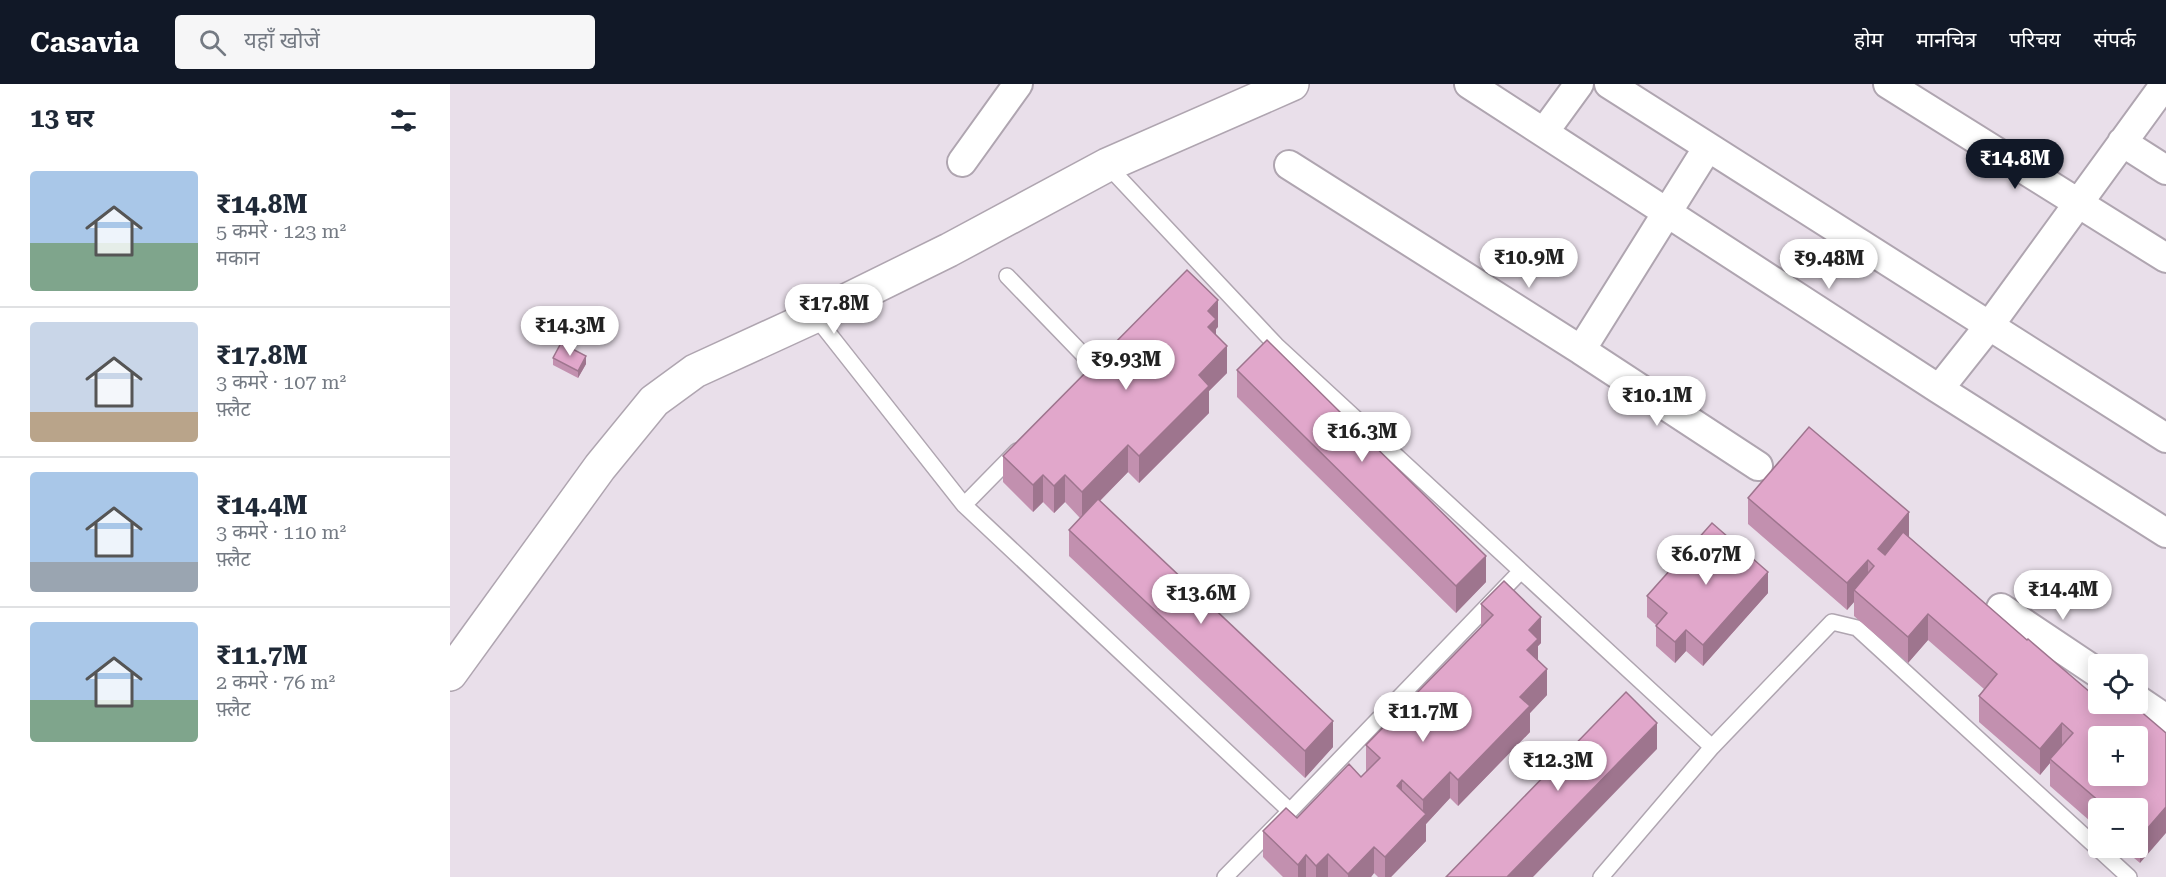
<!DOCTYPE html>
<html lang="hi">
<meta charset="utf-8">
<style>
body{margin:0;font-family:"Roboto Serif","Noto Sans Devanagari",serif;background:#f6f6f7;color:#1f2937;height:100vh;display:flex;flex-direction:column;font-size:22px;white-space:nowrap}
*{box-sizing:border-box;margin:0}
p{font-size:20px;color:#747a83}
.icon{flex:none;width:33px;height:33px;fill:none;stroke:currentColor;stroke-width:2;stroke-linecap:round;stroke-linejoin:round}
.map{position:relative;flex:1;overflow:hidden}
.side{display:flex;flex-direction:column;background:#fff;width:450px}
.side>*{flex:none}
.controls{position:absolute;left:1638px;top:570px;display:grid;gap:12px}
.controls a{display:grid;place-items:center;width:60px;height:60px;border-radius:6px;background:#fff;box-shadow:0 3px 15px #0003;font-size:30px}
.price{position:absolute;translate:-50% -51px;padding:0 14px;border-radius:21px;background:#fff;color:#222;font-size:20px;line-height:39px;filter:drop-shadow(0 2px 3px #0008)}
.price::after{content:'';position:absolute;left:50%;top:36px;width:18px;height:14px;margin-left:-9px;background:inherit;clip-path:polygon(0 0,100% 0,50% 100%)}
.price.on{background:#111827;color:#fff}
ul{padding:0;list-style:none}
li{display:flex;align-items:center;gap:18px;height:150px;padding:0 30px}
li+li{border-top:2px solid #e0e1e3}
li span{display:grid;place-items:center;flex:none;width:168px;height:120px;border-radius:6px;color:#555}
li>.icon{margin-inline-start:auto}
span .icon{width:72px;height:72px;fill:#fffc;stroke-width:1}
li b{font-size:26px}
h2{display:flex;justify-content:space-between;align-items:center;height:72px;padding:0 30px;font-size:26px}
header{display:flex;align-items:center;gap:36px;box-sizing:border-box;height:84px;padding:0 30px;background:#111827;color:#fff}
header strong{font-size:28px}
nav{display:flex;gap:33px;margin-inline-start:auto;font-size:21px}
.search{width:420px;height:54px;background:#f6f6f7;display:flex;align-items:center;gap:15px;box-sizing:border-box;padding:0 21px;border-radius:6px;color:#747a83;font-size:22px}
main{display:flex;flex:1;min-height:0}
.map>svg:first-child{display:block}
</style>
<header>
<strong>Casavia</strong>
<div class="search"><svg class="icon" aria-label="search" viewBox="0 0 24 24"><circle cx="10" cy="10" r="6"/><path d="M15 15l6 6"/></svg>यहाँ खोजें</div>
<nav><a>होम</a><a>मानचित्र</a><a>परिचय</a><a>संपर्क</a></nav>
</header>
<main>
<section class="side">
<h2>13 घर<svg class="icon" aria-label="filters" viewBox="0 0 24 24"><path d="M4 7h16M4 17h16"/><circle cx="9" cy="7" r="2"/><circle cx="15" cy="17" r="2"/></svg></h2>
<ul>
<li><span style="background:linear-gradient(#a9c7e8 60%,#7fa58c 0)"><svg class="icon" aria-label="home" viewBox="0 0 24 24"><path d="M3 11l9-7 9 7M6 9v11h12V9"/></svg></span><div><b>₹14.8M</b><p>5 कमरे · 123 m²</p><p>मकान</p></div></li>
<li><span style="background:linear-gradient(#c9d6e8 75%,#b9a48a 0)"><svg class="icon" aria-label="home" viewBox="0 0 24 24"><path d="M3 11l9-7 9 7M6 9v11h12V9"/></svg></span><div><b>₹17.8M</b><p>3 कमरे · 107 m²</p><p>फ़्लैट</p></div></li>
<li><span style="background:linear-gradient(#a9c7e8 75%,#9aa5b1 0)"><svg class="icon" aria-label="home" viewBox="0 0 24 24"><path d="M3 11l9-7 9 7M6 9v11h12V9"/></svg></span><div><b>₹14.4M</b><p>3 कमरे · 110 m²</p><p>फ़्लैट</p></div></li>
<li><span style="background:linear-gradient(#a9c7e8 65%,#7fa58c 0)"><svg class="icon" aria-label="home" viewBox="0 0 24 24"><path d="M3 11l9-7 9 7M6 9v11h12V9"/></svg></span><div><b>₹11.7M</b><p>2 कमरे · 76 m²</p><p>फ़्लैट</p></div></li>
</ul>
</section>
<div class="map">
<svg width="1716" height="793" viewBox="0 0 1716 793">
<rect width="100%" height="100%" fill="#e9dfea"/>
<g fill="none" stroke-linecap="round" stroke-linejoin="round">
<!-- service casing -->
<g stroke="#afa5b0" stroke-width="18">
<path id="service" d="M 657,81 L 826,261 L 1262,663 L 1382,538 L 1407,544 L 1679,793
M 557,192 L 648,286
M 365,232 L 514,421 L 840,727 L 775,793
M 514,421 L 567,367
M 840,727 L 1071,487
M 1151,793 L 1262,663"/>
</g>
<!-- minor casing -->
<g stroke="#afa5b0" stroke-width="32">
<path id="minor" d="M 1019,0 L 1489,305 L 1716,449
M 1159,0 L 1716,354
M 1438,0 L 1716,174
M 1094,48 L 1129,0
M 1672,58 L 1716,86
M 512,78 L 568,0
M 839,81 L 1131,266 L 1258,63
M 1131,266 L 1308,382
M 1489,305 L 1539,242 L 1715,0
M 1551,524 L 1648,589
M 1688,616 L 1716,635"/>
</g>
<!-- tertiary casing -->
<g stroke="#afa5b0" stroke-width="36">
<path id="tertiary" d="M 0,590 L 150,383 L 204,317 L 245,287 L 365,232 L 499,166 L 657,81 L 842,0"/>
</g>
<!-- service -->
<use href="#service" stroke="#fff" stroke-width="15"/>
<!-- minor -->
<use href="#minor" stroke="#fff" stroke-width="28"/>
<!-- tertiary -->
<use href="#tertiary" stroke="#fff" stroke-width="33"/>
</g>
<!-- wall -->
<path fill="#c290af" d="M 768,243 L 766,245 L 766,251 L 777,289 L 759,307 L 759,329 L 689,399 L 678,388 L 650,417 L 883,663 L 855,694 L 619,472 L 619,446 L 630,434 L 615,418 L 604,429 L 593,418 L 583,428 L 553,398 L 553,372 Z
M 103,274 L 136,280 L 128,294 L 103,281 Z
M 787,286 L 1036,498 L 1006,529 L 787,313 Z
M 1298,414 L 1459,453 L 1577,556 L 1648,615 L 1716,649 L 1690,779 L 1672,764 L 1688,764 L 1688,724 L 1648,724 L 1648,744 L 1600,702 L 1600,679 L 1590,691 L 1529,638 L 1529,612 L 1534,605 L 1478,556 L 1458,579 L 1404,532 L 1404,518 L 1397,526 L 1298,440 Z
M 1318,509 L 1253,582 L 1236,567 L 1225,579 L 1206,562 L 1206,541 L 1197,533 L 1197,512 Z
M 1031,520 L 1091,559 L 1088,562 L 1088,576 L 1097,611 L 1080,629 L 1080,648 L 1008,722 L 1000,714 L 976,740 L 976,757 L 941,793 L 928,793 L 924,789 L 921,793 L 833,793 L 813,773 L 813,747 L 847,734 L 911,693 L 916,688 L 916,661 L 1031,543 Z"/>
<!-- shaded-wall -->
<path fill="#9e758e" d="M 768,216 L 768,243 L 766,245 L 766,261 L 758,270 L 758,227 Z
M 777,262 L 777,289 L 759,307 L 759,329 L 689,399 L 689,372 L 749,291 Z
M 136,272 L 136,280 L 128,294 L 128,287 Z
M 678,361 L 678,388 L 632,435 L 632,408 Z
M 593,391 L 593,418 L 583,428 L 583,401 Z
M 615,391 L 615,418 L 604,429 L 604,402 Z
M 1459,428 L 1459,455 L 1428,491 L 1428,465 Z
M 1036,472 L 1036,498 L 1006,529 L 1006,502 Z
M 1418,476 L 1418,503 L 1404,506 L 1404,518 L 1397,526 L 1397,499 Z
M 1318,488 L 1318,509 L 1253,582 L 1253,561 Z
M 1478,530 L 1478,556 L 1458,579 L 1458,553 Z
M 1091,533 L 1091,559 L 1088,562 L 1088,582 L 1077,566 L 1079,546 Z
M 1236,546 L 1236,567 L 1225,579 L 1225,558 Z
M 1097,585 L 1097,611 L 1080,629 L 1080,648 L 1008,722 L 1008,696 L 1070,613 Z
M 883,637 L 883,663 L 855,694 L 855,667 Z
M 1207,639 L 1207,665 L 1083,793 L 1057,793 Z
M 1612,639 L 1612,666 L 1600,675 L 1600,679 L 1590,691 L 1590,665 Z
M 1000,688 L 1000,714 L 976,740 L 976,757 L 941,793 L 935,793 L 935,773 L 973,733 L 973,716 Z
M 952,696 L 952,723 L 947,702 Z
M 1716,723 L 1716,749 L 1690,779 L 1690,753 Z
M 924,763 L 924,789 L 921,793 L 898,793 L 898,790 Z
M 878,770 L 878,793 L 866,793 L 866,782 Z
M 856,771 L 856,793 L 848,793 L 848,781 Z"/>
<!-- building -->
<path fill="#e1a7cb" stroke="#9e758e" stroke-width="1.5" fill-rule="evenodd" d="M 737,186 L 768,216 L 758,227 L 766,235 L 758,243 L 777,262 L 749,291 L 759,302 L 689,372 L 678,361 L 632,408 L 615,391 L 604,402 L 593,391 L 583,401 L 553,372 Z
M 817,256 L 1036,472 L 1006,502 L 787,286 Z
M 111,259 L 136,272 L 128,287 L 103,274 Z
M 1359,343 L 1459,428 L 1428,465 L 1435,471 L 1453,448 L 1577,556 L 1578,555 L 1648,615 L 1648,620 L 1682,620 L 1716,649 L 1716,723 L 1690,753 L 1688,751 L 1688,724 L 1657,724 L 1600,675 L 1623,649 L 1612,639 L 1590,665 L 1529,612 L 1547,590 L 1478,530 L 1458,553 L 1404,506 L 1424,482 L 1418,476 L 1397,499 L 1298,414 ZM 1648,652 L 1688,652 L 1688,692 L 1648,692 Z
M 648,415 L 883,637 L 855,667 L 619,446 Z
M 1262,439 L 1318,488 L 1253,561 L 1236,546 L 1225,558 L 1206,542 L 1217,529 L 1197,512 Z
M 1054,497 L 1091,533 L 1079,546 L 1088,555 L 1077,566 L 1097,585 L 1070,613 L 1080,622 L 1008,696 L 1000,688 L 973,716 L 952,696 L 947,702 L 976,730 L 935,773 L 924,763 L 898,790 L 878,770 L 866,782 L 856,771 L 848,781 L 813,747 L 836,724 L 847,734 L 899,680 L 911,693 L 930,674 L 916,661 L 1043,531 L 1031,520 Z
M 1176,608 L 1207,639 L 1057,793 L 996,793 Z"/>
</svg>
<div class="controls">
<a><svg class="icon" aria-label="locate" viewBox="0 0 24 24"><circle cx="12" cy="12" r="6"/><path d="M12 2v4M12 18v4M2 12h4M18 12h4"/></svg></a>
<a>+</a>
<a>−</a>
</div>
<b class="price on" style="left:1565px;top:106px">₹14.8M</b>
<b class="price" style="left:1079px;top:205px">₹10.9M</b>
<b class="price" style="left:1379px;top:206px">₹9.48M</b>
<b class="price" style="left:384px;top:251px">₹17.8M</b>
<b class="price" style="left:120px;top:273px">₹14.3M</b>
<b class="price" style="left:676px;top:307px">₹9.93M</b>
<b class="price" style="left:1207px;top:343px">₹10.1M</b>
<b class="price" style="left:912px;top:379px">₹16.3M</b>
<b class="price" style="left:1256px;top:502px">₹6.07M</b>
<b class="price" style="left:1613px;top:537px">₹14.4M</b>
<b class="price" style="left:751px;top:541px">₹13.6M</b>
<b class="price" style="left:973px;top:659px">₹11.7M</b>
<b class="price" style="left:1108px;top:708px">₹12.3M</b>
</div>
</main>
